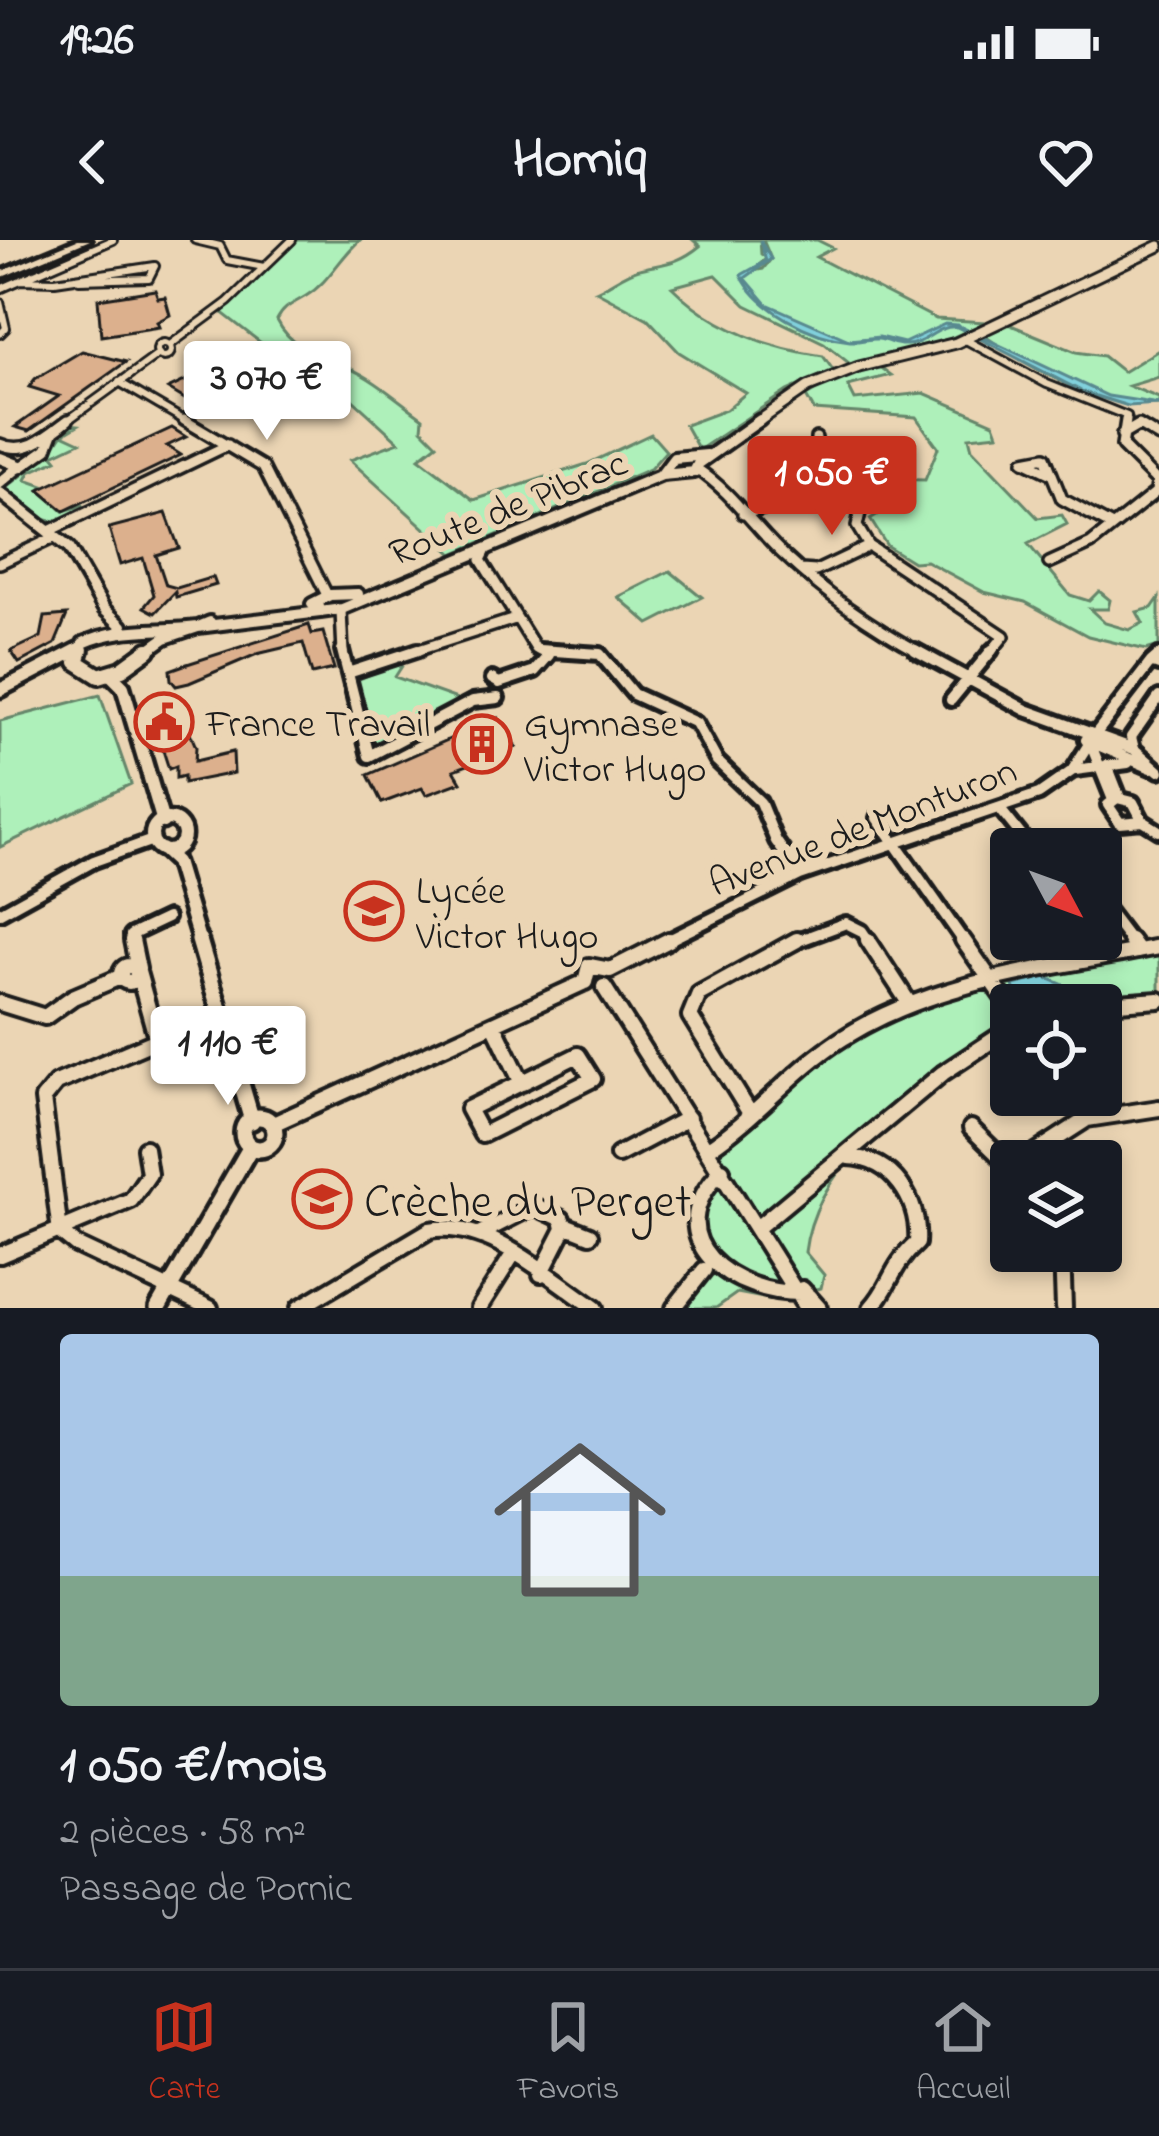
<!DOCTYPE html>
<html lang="fr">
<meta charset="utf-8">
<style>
body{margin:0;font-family:"Indie Flower",sans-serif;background:#242831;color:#f1f3f6;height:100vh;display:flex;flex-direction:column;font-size:45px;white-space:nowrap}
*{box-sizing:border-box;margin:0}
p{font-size:39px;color:#9ea1a6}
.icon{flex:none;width:66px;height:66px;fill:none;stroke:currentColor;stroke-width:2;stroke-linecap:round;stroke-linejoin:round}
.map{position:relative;height:1068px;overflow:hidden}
.sheet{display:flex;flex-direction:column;background:#171b24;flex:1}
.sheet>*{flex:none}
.needle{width:78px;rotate:131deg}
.tools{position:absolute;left:990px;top:588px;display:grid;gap:24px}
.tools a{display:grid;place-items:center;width:132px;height:132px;border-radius:12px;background:#171b24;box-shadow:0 6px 18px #0003;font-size:60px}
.price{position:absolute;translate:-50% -102px;padding:0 27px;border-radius:12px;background:#fff;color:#222;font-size:39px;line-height:78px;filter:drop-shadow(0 3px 6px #0008)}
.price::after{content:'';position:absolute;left:50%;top:72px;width:36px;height:27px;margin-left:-18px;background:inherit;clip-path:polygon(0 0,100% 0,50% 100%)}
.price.selected{background:#c8321e;color:#fff}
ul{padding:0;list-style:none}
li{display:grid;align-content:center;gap:24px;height:636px;padding:0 60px}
li span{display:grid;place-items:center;height:372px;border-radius:12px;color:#555}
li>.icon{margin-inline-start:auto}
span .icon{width:216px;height:216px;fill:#fffc;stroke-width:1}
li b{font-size:51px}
.status{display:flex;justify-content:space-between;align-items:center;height:84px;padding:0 60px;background:#171b24;direction:ltr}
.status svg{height:33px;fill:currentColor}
header{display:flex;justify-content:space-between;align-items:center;height:156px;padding:0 60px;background:#171b24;font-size:54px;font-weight:800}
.dock{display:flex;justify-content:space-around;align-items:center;height:168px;border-top:3px solid #363941;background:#171b24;font-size:33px;color:#9ea1a6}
.dock a{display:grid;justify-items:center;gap:6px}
.dock .selected{color:#c8321e}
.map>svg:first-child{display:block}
</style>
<div class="status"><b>19:26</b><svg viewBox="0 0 49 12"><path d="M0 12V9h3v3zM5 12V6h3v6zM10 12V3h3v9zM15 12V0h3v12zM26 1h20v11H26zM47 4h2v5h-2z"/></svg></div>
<header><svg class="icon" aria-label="back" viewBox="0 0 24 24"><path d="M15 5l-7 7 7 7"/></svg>Homiq<svg class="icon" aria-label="heart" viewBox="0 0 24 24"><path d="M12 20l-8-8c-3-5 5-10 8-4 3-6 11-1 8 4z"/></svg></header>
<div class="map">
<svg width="1159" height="1068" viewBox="0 0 1159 1068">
<rect width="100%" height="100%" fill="#ebd5b4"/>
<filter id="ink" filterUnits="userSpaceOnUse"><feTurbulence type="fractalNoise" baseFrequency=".00833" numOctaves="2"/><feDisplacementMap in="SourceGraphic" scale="24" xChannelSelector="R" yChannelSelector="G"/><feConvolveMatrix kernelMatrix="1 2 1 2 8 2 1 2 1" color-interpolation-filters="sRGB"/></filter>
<g filter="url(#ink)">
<!-- green -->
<path fill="#aef0ba" stroke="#65866b" stroke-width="3" d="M 298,0 L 360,0 C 340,17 329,42 306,56 C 293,64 284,66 277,80 C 291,109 321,116 349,128 C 375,139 400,162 423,178 L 422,189 L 437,204 L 419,218 L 474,260 L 587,224 L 651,194 L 666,211 L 650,229 L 453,314 L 350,220 L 399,202 L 332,141 L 301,134 L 221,72 Z
M 693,0 L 760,0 L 761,14 L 767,18 L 752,31 L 763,29 L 771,19 L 763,0 L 817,0 L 833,8 L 816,17 L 936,79 L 986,82 L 936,105 L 850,124 L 824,103 L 746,65 L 716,35 L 672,47 C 712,87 767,108 823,116 L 833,130 L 787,151 L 699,210 L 685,185 L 726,170 L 746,153 L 679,112 L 648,79 L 596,51 C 610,45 626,32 639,29 C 665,23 678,24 700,6 Z
M 1006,83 L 1076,112 L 1103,116 L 1123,132 L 1159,110 L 1159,137 L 1129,146 L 1159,158 L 1159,164 C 1098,167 1031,129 982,94 Z
M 879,126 L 891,135 L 848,146 L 855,160 L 924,153 L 994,183 L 998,194 L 969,197 L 972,209 L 1038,278 L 1062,275 L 1067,284 L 1028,304 L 1070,355 L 1089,361 L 1099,351 L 1110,360 L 1108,369 L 1090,369 L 1105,383 L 1129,390 L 1143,383 L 1137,372 L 1152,368 L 1159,358 L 1159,406 L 1146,410 L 1088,396 L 1025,362 L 984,352 L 926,321 L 913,322 L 887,306 L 870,279 L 900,261 L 883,239 L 925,240 L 938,208 L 916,177 L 814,170 L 806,156 L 839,137 Z
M 69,184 L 78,185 L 63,194 L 80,202 L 53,215 L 57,220 L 30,232 L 26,240 L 43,246 L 40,250 L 63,271 L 84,265 L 61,283 L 42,279 L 6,248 L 50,213 Z
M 670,331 L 702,357 L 649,384 L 618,357 Z
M 398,422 L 402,426 L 395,437 L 460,460 L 373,508 L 355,441 Z
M 100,455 L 131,544 L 0,607 L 0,481 Z
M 1159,707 L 1159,760 L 1011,765 L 1011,788 C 935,848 818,907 805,1012 L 824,1035 L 821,1048 L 774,1060 L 737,1053 L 716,1068 L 674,1068 L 704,1030 L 695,1001 L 714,935 L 708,909 L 798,832 L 909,763 Z"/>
<!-- water -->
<path fill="#81d1dc" stroke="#59898f" stroke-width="3" d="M 760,0 L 771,19 L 745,38 L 767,64 L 849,100 L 879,97 L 904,103 L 945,84 L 957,85 L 1108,156 L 1159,164 L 1128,166 L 1083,152 L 957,87 C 936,85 927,104 906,105 C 895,106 888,100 878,99 C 869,98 860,102 850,101 C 811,97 758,70 741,35 L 766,21 Z
M 1045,737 L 1073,749 L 1057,764 L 1018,764 L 1013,745 Z"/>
<!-- building -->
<path fill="#dcb08d" stroke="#1c1c1c" stroke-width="3" d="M 155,50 L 158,58 L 165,57 L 170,75 L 157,82 L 159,87 L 101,96 L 98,59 Z
M 82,111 L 126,122 L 29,191 L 15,187 L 59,156 L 29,147 L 35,139 Z
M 248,111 L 281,128 L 238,149 L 226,142 L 188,161 L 168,149 Z
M 172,188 L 186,197 L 167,206 L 181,215 L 64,271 L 39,250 Z
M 166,273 L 179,308 L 156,315 L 166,345 L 177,348 L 213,337 L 216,345 L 176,357 L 175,352 L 155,373 L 144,367 L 154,355 L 143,318 L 120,325 L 109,288 Z
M 67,375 L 55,404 L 19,423 L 11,411 L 41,397 L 45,377 Z
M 309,385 L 312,394 L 323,392 L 334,429 L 312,434 L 303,403 L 257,414 L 189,443 L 176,446 L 171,440 L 170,430 L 184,425 Z
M 178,464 L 196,507 L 195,521 L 233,512 L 234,533 L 184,543 L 184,536 L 176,538 L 176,526 L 169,529 L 151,473 Z
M 498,478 L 516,507 L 454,530 L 461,542 L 426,555 L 422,548 L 382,563 L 368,535 Z"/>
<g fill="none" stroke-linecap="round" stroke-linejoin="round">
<!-- minor-far3 casing -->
<g stroke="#1c1c1c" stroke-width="12">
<path id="minor-far3" d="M 195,0 L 220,6 L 227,20 L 264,27
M 21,40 L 55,41 L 155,26 L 149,38 L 79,40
M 0,49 L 113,0
M 0,62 L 6,88 L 0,94
M 964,99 L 1047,144 L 1127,176 L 1126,183
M157 110a7 7 0 1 1 14 0a7 7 0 1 1-14 0Z
M 170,105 L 228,62 L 292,0
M 119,142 L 189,183
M 64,183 L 159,114"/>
</g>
<!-- minor-far2 casing -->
<g stroke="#1c1c1c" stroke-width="16">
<path id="minor-far2" d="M 184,180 L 263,227 L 327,355
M 1122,195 L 1139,185 L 1159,197
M 816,198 L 816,208 L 849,248
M 0,204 C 26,216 47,196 68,180
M 20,228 L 47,209 L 53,193
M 697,229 C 732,252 753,286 784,315 C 823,352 873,387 921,413
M 1049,233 L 1024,221 L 1045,217 L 1062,259 L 1112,286
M 743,274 L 849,248 L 862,264 L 857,286 L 869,306 L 1004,396 L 990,413
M 49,291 L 228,205
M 485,312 L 481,320 L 536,409 L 545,413
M 0,323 L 51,299
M 1049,323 L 1091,304 L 1156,252 L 1157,241 L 1122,206 L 1126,180
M 801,330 L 816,331 L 869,306
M 341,371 L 343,413
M 409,413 L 515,379"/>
</g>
<!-- minor-far1 casing -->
<g stroke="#1c1c1c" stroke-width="20">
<path id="minor-far1" d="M 342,410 L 369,516 L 473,461 L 498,458
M 539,410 L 600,414 L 633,454 L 696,483 L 717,521 L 760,562 L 776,601 L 800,635
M 915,410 L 1026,470 L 1134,509 L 1159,531
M 1159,415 L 1151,422 L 1159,425
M 348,433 L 418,410
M 492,439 L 499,443 L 535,431 L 549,415
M 951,460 L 992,410
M 1097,492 L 1151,422
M 1086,500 L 1151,528
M 1091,505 L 1113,560
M 1134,509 L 1131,497 L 1159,457
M 1107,525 L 1120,558
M 1075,530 L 1128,523
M 1117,558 L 1133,562 L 1143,581 L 1120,583 L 1108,565 Z
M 1000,569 L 1032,609
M 877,578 L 965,703
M 1143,581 L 1159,591
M 1101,662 L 1132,703
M 0,673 L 94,621 L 150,601
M 133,703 L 131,695 L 167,678
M 663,703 L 800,635 L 1039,554 L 1072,531 L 1089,504
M 792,703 L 846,683 L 862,691 L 870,703"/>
</g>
<!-- minor casing -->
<g stroke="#1c1c1c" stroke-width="22">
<path id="minor" d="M 132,700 L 138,729
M 868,700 L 909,763
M 963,700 L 1011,769
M 1130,700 L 1138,711
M121 734a8 8 0 1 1 16 0a8 8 0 1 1-16 0Z
M 610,730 L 669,700
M 585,742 L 589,726 L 610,730
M 604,747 L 806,1068
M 0,763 L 45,777 L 73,757 L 120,737
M 1091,765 L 1159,760
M 495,787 L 522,843
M 578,815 L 593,839 L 482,895 L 468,869 Z
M 751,875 L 690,776 L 699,754 L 797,700
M 1087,879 L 1159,868
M 273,884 L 585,742
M 971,888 L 1011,927
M 708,909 C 757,877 793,829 843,798 C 937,739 1052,728 1159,707
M 618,915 L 688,878
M 848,917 C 893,918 920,961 917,1003 C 890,1027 892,1045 871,1068
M 1022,921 L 1087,879 L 1071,855
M 722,930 C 653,999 733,1056 806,1053
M 565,985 L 590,995
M 758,987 L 943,833 L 1011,788
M 60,992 L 43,859 L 56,843 L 157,800 L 138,732
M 60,992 L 76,1005 L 210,1068
M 479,994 L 534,966 L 562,979 L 564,989 L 541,1034
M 1062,1011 L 1064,1068
M 0,1015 L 131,960 L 149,934 L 145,908
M 802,1049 L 819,1068
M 299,1068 L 430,990 C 490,980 548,1037 595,1068
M 479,1068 L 512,1016
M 674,1068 L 704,1030"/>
</g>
<!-- tertiary-far2 casing -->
<g stroke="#1c1c1c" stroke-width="16">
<path id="tertiary-far2" d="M 71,413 L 79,409"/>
</g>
<!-- tertiary-far1 casing -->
<g stroke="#1c1c1c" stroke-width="21">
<path id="tertiary-far1" d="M 110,434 L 123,447 L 163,582
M 0,450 L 77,410
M152 595a16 16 0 1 1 32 0a16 16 0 1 1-32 0Z
M 162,609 L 176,622 L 200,703"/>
</g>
<!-- tertiary casing -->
<g stroke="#1c1c1c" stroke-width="24">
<path id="tertiary" d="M 199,700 L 252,881
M243 893a16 16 0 1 1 32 0a16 16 0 1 1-32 0Z
M 158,1068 L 250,908"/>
</g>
<!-- secondary-far2 casing -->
<g stroke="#1c1c1c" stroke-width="15">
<path id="secondary-far2" d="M 756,183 L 808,147 L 859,127 L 956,103 L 1159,6"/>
</g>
<!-- secondary-far1 casing -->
<g stroke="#1c1c1c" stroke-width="18">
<path id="secondary-far1" d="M 0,218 L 20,226 L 0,243
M 698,224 L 760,180
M 662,234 L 674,218 L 707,215
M 0,253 L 69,308 L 104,369 L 122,386
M 318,362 L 320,372 L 342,369 L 662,235 L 694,232 L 698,224
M 312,364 L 330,355 L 358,354
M 198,387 L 210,382
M 198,387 L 320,372
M 80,413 L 83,403 C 120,386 157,392 198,387
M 144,413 L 165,398 L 198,387"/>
</g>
<!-- secondary casing -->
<g stroke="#1c1c1c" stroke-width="22">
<path id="secondary" d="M 81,410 L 77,422 L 99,436 L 122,429 L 148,410"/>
</g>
<!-- trunk casing -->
<g stroke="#1c1c1c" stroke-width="10">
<path id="trunk" d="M 77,0 L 90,0 L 0,38 L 0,32 Z"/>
</g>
<!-- minor-far3 -->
<use href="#minor-far3" stroke="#ebd5b4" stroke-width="6"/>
<!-- minor-far2 -->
<use href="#minor-far2" stroke="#ebd5b4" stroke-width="9"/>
<!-- minor-far1 -->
<use href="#minor-far1" stroke="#ebd5b4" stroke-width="10"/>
<!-- minor -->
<use href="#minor" stroke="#ebd5b4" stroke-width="14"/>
<!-- tertiary-far2 -->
<use href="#tertiary-far2" stroke="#ebd5b4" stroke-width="9"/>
<!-- tertiary-far1 -->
<use href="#tertiary-far1" stroke="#ebd5b4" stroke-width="12"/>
<!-- tertiary -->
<use href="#tertiary" stroke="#ebd5b4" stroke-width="15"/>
<!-- secondary-far2 -->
<use href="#secondary-far2" stroke="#ebd5b4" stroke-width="9"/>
<!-- secondary-far1 -->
<use href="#secondary-far1" stroke="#ebd5b4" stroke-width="10"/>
<!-- secondary -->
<use href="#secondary" stroke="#ebd5b4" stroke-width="14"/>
<!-- trunk -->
<use href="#trunk" fill="#ebd5b4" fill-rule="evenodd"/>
</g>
</g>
<!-- icons -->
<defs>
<g id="civic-ring" transform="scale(3)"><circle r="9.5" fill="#ebd5b4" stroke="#c8321e" stroke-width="1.5"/><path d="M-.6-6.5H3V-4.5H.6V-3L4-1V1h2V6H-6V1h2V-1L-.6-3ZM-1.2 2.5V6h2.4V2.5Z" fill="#c8321e"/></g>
<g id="building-ring" transform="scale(3)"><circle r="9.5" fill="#ebd5b4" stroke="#c8321e" stroke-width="1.5"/><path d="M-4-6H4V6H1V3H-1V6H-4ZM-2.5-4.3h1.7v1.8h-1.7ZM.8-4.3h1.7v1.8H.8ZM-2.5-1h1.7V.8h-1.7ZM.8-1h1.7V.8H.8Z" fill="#c8321e"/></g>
<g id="school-ring" transform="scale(3)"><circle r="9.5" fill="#ebd5b4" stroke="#c8321e" stroke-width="1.5"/><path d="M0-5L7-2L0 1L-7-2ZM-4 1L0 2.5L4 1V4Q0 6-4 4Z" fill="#c8321e"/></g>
</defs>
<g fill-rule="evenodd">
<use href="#civic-ring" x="164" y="482"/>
<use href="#building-ring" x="482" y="504"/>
<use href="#school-ring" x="374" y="671"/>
<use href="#school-ring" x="322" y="959"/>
</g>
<g text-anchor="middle" stroke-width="12" stroke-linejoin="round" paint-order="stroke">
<!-- street labels -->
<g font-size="39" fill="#1c1c1c" stroke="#ebd5b4">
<text transform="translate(507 266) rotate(-22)" y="14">Route de Pibrac</text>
<text transform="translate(862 585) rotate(-21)" y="14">Avenue de Monturon</text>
</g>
<!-- poi labels -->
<g font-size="39" fill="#1c1c1c" stroke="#ebd5b4" text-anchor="start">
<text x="206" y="496">France Travail</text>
<text x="524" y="496">Gymnase<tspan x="524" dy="45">Victor Hugo</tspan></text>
<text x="416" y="663">Lycée<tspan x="416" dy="45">Victor Hugo</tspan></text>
</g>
<!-- near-poi labels -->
<g font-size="48" fill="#1c1c1c" stroke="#ebd5b4" text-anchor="start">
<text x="364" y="976">Crèche du Perget</text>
</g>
</g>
</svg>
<div class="tools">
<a><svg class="needle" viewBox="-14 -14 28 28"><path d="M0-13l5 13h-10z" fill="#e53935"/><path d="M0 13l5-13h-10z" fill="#9ea1a6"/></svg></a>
<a><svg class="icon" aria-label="locate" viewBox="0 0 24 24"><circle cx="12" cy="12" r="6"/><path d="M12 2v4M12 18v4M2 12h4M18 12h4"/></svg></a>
<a><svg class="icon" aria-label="layers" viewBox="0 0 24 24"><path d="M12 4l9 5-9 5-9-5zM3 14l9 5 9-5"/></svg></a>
</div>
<b class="price" style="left:267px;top:203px">3 070 €</b>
<b class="price selected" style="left:832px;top:298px">1 050 €</b>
<b class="price" style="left:228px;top:868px">1 110 €</b>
</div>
<section class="sheet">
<ul>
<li><span style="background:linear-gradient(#a9c7e8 65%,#7fa58c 0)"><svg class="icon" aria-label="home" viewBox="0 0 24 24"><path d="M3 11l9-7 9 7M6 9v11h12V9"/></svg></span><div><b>1 050 €/mois</b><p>2 pièces · 58 m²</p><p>Passage de Pornic</p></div></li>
</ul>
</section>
<nav class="dock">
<a class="selected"><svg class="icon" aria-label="map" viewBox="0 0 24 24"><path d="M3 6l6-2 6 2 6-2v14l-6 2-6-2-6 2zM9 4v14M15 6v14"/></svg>Carte</a>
<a><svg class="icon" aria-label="saved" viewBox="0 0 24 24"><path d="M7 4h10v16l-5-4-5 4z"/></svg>Favoris</a>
<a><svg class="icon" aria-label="home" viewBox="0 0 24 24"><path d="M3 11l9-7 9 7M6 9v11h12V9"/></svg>Accueil</a>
</nav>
